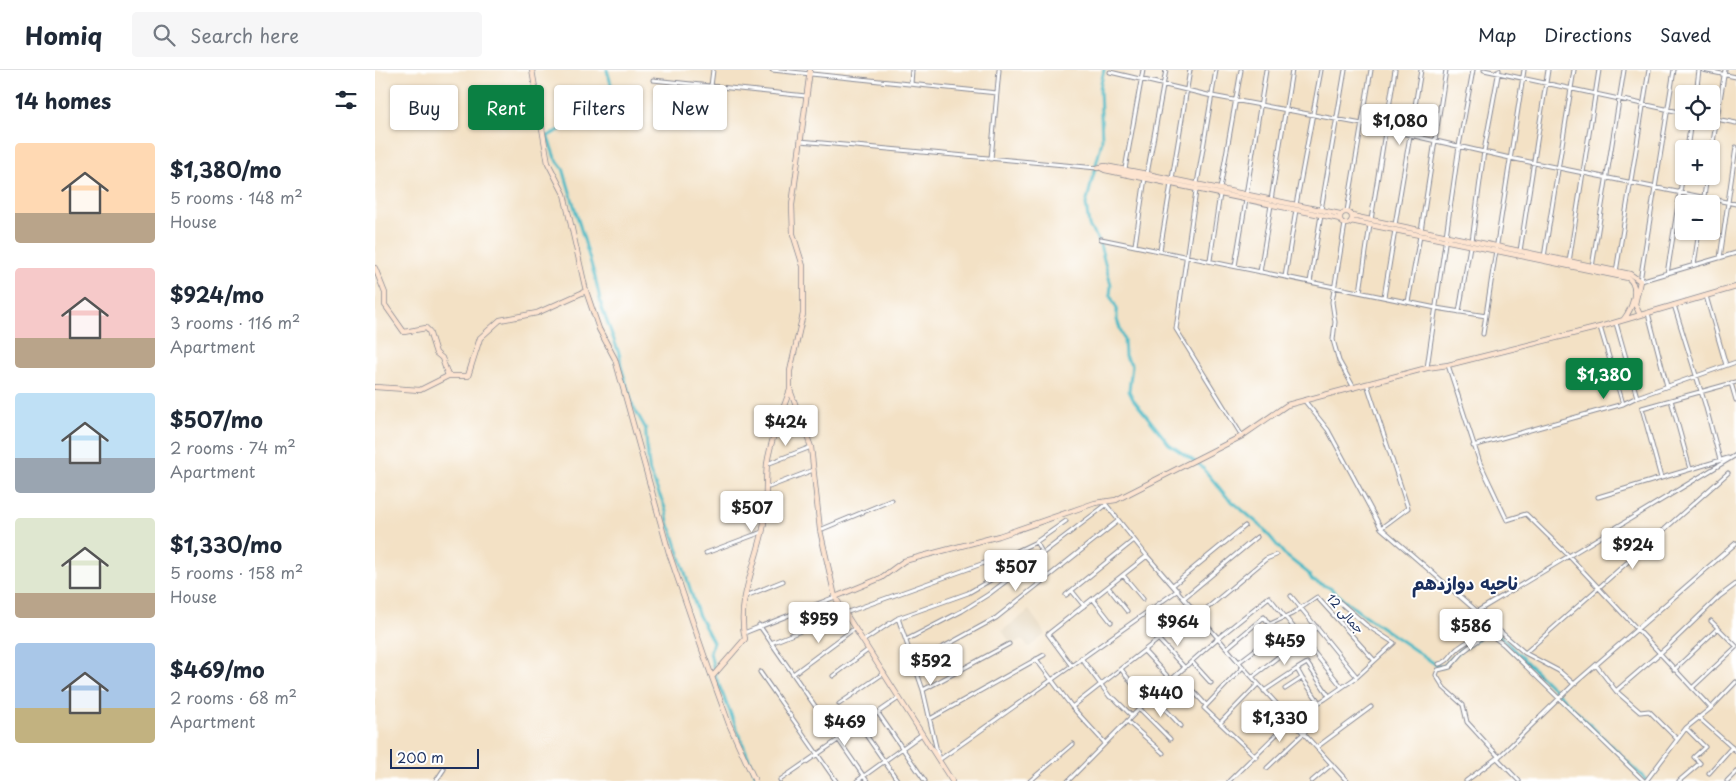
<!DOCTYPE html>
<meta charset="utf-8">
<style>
body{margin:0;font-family:"Playpen Sans","Playpen Sans Arabic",sans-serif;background:#f6f6f7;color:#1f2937;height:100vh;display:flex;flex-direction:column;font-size:19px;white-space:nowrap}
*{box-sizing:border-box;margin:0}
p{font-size:16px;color:#747a83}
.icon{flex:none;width:28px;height:28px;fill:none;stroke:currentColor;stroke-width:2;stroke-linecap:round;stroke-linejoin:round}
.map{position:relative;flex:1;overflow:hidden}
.details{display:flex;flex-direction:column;background:#fff;width:375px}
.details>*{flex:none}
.guide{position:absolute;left:15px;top:15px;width:475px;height:45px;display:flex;gap:10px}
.buttons{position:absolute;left:1300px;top:15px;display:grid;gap:10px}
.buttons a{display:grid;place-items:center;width:45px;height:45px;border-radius:5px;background:#fff;box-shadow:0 1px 4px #0004;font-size:25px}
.scale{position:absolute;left:15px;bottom:12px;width:89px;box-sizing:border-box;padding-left:5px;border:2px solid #1b2f5e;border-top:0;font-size:14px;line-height:18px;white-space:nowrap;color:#1b2f5e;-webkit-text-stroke:4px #fff;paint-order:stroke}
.price{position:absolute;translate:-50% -42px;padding:0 11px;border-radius:5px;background:#fff;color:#222;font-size:16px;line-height:32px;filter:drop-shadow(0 1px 2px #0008)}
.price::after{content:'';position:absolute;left:50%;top:30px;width:15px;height:11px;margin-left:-8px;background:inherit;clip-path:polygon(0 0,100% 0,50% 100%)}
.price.on{background:#0b8043;color:#fff}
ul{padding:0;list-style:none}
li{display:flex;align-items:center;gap:15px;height:125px;padding:0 15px}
li span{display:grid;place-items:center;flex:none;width:140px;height:100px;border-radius:5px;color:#555}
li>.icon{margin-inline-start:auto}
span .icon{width:60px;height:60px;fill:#fffc;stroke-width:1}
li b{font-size:21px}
h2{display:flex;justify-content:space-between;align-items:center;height:60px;padding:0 15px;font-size:21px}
.tag{padding:0 18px;border-radius:5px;background:#fff;box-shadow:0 1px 4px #0004;font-size:18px;line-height:45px}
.tag.on{background:#0b8043;color:#fff}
header{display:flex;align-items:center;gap:30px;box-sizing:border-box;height:70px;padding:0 25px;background:#fff;border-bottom:1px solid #e0e1e3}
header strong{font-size:24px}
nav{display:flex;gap:28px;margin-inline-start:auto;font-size:18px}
.search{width:350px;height:45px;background:#f6f6f7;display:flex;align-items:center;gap:12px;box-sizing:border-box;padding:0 18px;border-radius:5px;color:#747a83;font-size:19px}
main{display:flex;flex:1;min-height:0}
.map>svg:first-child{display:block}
</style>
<header>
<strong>Homiq</strong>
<div class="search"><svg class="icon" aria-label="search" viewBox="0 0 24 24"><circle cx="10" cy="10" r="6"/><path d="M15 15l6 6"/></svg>Search here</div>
<nav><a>Map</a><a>Directions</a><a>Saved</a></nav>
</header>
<main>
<section class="details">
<h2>14 homes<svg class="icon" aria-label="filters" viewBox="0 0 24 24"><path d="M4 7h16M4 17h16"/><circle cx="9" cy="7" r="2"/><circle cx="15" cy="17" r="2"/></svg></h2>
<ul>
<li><span style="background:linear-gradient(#ffd9b3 70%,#b9a48a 0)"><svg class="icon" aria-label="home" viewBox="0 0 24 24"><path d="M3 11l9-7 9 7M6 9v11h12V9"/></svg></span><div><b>$1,380/mo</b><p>5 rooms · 148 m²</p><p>House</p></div></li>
<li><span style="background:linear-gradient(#f6c9c9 70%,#b9a48a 0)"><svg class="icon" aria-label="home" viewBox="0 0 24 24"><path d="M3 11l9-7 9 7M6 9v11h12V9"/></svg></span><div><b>$924/mo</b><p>3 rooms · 116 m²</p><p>Apartment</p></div></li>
<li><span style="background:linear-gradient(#bfe0f5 65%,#9aa5b1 0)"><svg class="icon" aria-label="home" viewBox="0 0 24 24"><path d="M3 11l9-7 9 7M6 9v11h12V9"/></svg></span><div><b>$507/mo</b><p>2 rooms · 74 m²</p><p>Apartment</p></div></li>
<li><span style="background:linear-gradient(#dfe7d0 75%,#b9a48a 0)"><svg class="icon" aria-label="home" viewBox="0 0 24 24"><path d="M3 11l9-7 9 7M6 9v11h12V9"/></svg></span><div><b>$1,330/mo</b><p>5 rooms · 158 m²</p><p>House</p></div></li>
<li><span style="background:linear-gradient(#a9c7e8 65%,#c2b280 0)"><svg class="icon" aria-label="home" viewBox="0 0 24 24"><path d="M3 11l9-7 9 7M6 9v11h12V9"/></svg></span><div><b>$469/mo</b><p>2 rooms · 68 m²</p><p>Apartment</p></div></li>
</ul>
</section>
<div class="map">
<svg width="1361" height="711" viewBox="0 0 1361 711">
<rect width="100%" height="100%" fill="#fff"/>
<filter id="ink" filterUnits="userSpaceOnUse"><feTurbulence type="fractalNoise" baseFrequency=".02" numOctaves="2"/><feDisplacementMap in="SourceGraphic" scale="10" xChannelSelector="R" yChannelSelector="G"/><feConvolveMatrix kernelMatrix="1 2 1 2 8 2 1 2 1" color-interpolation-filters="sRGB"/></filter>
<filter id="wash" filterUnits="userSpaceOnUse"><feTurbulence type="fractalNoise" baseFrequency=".0096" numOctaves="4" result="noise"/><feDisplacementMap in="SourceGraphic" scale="20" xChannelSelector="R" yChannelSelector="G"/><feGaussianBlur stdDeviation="1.12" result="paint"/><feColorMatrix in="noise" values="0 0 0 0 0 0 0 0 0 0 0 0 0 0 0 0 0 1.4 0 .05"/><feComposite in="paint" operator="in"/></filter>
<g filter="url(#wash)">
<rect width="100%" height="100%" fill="#f3e1c5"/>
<!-- built -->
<path fill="#e2d2b6" d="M 654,540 L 671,564 L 654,577 L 647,570 L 636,574 L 627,561 Z"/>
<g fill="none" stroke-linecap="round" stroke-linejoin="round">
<!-- canal -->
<path stroke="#4bb9c5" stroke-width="3" d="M 232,0 L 236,14 L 246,24 L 248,37 L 246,40 L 233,35 L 225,46 L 212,46 L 173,66 L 173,68 L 180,88 L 188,98 L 220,207 L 227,238 L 245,286 L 246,296 L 258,336 L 271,359 C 270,361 274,399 275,402 C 279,414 286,426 290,438 C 293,446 292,455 297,461 L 323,544 L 338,572 L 335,582 L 340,605 L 383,711
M 729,0 L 725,18 L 727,71 L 711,134 L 714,156 L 724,171 L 736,215 L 735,225 L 742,239 L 742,250 L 749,270 L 750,286 L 757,295 L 754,321 L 758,329 L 794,374 L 826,396 L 852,427 L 887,457 L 910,485 L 933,503 L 937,510 L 955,518 L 983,541 L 1063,596 L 1068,597 L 1084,581 L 1103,568 L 1112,556 L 1117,558 L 1272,711"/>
</g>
</g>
<g filter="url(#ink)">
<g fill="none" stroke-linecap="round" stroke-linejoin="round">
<!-- street casing -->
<g stroke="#878892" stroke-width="5">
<path id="street" d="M 397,0 L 622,23
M 841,0 L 822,114 L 801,259 L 867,366
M 1109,0 L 1309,43
M 1299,0 L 1265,211 L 1361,183
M 1328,0 L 1361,7
M 735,2 L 837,26 L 987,54 L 1135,88 L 1361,134
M 278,10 L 431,26
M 536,14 L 537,0
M 336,16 L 338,0
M 1321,24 L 1324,0
M 1336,48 L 1361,53
M 425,71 L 722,98
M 1312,79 L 1316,51
M 1336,84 L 1350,0
M 616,89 L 624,0
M 750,99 L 768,0
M 772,104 L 791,0
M 797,109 L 815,0
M 845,119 L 866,0
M 871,125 L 891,0
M 896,130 L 917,0
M 1328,134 L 1332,106
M 921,135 L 946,0
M 946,140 L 970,0
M 972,141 L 996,0
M 996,150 L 1020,0
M 970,154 L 957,232 L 960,252 L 958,270 L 964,291 L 979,318
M 1020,155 L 1046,0
M 1046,161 L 1071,0
M 726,169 L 1061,238 L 1111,246
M 1097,171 L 1109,81 L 1124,0
M 760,175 L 770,108
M 785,180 L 796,114
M 1145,181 L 1173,0
M 1169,187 L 1199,0
M 1345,188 L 1361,77
M 835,190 L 845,124
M 1194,192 L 1224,0
M 1319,195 L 1324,161
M 860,196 L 871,130
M 1217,197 L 1249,0
M 885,202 L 896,135
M 1241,202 L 1274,0
M 1292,204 L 1309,97
M 910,207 L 921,140
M 935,212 L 946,145
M 985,222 L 995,155
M 1331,226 L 1351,295
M 1009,227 L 1020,160
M 1033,232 L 1045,166
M 1299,235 L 1330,334 L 1345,390
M 1084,242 L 1095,176
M 1273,243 L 1292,316
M 1241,253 L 1262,327
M 1225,257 L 1248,334
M 1108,264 L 1149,0
M 1073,295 L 1105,393 L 1132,450 L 1151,444 L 1193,485 L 1336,638
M 1052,298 L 1084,76 L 1098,0
M 1356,313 L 1361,330
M 992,314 L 1033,438 L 1006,458
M 929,330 L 953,360 L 1006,458 L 1150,583 L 1184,601 L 1199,614
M 1296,330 L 1315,399
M 399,365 L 428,354
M 1098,376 L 1248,334 L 1262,327 L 1361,292
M 392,394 L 436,377
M 1286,408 L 1267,338 L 1361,312
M 394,417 L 438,400
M 1223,427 L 1353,388
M 729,432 L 772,486 L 868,597 L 972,711
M 445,460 L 517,430
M 661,472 L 667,482
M 331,483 L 387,462
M 748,505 L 768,529
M 798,515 L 870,456
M 733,517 L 752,541
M 697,521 L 709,536
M 691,525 L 759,470
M 371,526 L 408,511
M 916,526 L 982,607
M 810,527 L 882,467
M 718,529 L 736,552
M 1101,542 L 1361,385
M 523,548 L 548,620 L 564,690 L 803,520
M 1336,551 L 1361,576
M 895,554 L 917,544 L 942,527 L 999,590
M 384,555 L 492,711
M 369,563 L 460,527
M 783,569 L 810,598
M 531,570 L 587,541 L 614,524 L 731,435
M 488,571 L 523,548 L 593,523 L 666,481
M 396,573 L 470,543 L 640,482 L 661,472 L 691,451
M 852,578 L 889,547 L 904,568
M 769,581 L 796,610
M 1150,583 L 1353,403
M 706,588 L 735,627 L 740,629 L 757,646
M 661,589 L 697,637 L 730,673
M 817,592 L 836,613
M 864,592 L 893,570
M 539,593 L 621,548 L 743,451
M 1064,594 C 1074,592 1076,584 1082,579 C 1093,570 1108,566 1111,551
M 696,595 L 673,564 L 772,486
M 1221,595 L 1241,621 L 1265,642 L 1274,641 L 1302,669
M 868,597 L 829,638 L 881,687
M 746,599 L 771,632
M 922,599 L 932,593 L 954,626
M 1299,600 L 1343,558
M 385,602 L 461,711
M 418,604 L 480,558
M 458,606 L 493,580
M 877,607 L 942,557
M 810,612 L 831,635
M 1317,618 L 1361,577
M 910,619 L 927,608 L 944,632
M 548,620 L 634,574
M 889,621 L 922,599 L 927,608
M 1241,621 L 1292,577 L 1345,526 L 1361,514
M 778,626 L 806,656
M 464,634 L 509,603
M 697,637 L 794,561 L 824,545 L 891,489 L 901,485
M 765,639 L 795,669
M 503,643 L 550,711
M 1323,647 L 1361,681
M 555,649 L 669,585
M 915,649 L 950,629 L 982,607 L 1019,573 L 991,555 L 960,528
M 752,651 L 788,683
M 845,653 L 883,614
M 484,655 L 523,711
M 942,677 L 996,637
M 1124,687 L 1092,652 L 1088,635 L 1069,618 L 1061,605 L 1063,600 L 1075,597 L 1089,581 L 1113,563 L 1128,574 L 1269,711
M 1122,688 L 1144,711
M 892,698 L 930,662
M 1334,703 L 1357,677
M 405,710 L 524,628
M 61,711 L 69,699
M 482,711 L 547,664
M 655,711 L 698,674
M 693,711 L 771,632 L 843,568 L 894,527 L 967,617
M 854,711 L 906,660
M 937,711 L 957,694
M 1091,711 L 1127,684 L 1199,614 L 1361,473
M 1271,711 L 1311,658 L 1336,638 L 1361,612
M 1304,711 L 1325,693 L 1319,687 L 1330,677 L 1311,658
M 1352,711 L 1361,702"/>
</g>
<!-- secondary casing -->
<g stroke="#878892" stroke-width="6">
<path id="secondary" d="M 157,0 L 173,93 L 189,124 L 211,221 L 224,259 L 240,289 L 294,483 L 329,585 L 354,654 L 380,711
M 435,0 L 417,135 L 418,164 L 428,196 L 428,244 L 415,301 L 415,320 L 436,377 L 445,460 L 460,527 L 577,711
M 722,98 L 730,96 L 772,104 L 965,144
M 726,98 L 730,100 L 965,149
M965 148a6 6 0 1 1 12 0a6 6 0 1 1-12 0Z
M 977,146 L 1255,204 L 1265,211 L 1260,234 L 1265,245
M 976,151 L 1253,208 C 1266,217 1256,240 1249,249
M 0,198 L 10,223 L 10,235 L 29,262 L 51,258 L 54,261 L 61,283 L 67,288 L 73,306
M 0,317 L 45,320 L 73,306 L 93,306 L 105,268 L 125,250 L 162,243 L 211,221
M 460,527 L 506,508 L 529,491 L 624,466 L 720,433 L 741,430 L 867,366 L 912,335 L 1052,298 L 1073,295 L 1225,257 L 1361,217
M 337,607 L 370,569 C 361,531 381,495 388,459 C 392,437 390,416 392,394 C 396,369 406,344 415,320"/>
</g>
<!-- street -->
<use href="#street" stroke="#fff" stroke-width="3"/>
<!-- secondary -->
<use href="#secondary" stroke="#fde4d0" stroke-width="4.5"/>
</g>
</g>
<g text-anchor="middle" stroke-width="4" stroke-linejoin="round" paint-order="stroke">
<!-- street labels -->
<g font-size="12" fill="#1b2f5e" stroke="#fff">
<text transform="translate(970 544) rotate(48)" y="4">جمالی 12</text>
</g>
<!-- district labels -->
<g font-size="18" font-weight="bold" fill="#1b2f5e" stroke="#fff">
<text x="1090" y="520">ناحیه دوازدهم</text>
</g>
</g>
</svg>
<div class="buttons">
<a><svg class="icon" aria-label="locate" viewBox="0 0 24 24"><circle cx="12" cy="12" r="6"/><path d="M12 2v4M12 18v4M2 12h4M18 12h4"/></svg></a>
<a>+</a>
<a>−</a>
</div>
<div class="scale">200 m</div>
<b class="price" style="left:1025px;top:76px">$1,080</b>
<b class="price on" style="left:1229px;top:330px">$1,380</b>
<b class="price" style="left:411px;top:377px">$424</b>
<b class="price" style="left:377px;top:463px">$507</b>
<b class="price" style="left:1258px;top:500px">$924</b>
<b class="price" style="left:641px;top:522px">$507</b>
<b class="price" style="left:444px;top:574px">$959</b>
<b class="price" style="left:803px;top:577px">$964</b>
<b class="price" style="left:1096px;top:581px">$586</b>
<b class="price" style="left:910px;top:596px">$459</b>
<b class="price" style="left:556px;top:616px">$592</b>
<b class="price" style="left:786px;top:648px">$440</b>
<b class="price" style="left:905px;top:673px">$1,330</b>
<b class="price" style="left:470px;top:677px">$469</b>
<div class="guide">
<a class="tag">Buy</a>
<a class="tag on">Rent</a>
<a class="tag">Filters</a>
<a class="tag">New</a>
</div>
</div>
</main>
